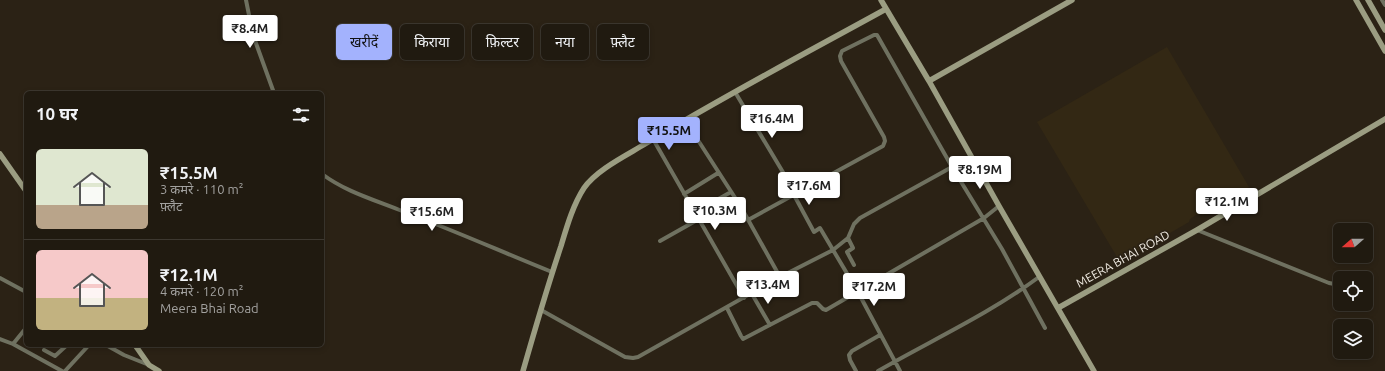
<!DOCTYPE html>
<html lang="hi">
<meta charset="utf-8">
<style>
body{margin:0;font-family:Ubuntu,"Noto Sans Devanagari",sans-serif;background:#2d271e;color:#f1f3f6;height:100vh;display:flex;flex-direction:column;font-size:15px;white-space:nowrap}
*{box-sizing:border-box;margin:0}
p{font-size:13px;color:#a2a19f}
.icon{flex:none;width:22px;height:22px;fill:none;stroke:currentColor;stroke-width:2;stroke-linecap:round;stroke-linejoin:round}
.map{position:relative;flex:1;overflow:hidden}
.side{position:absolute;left:24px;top:91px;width:300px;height:256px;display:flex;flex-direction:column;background:#201a10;border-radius:6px;box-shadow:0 2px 6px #0003,0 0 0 1px #3d3830}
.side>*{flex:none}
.hud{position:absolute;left:336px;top:24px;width:380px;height:36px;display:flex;gap:8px}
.needle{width:26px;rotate:250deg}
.fabs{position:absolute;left:1333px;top:223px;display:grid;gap:8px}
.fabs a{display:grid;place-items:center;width:40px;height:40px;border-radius:6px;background:#201a10;box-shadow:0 2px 6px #0003,0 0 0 1px #3d3830;font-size:20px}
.price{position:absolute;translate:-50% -34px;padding:0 9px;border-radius:4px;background:#fff;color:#222;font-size:13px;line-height:26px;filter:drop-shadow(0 1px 2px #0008)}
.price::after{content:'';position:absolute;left:50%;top:24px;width:12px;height:9px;margin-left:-6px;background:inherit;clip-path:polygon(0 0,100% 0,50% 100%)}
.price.selected{background:#a3b2fd;color:#111}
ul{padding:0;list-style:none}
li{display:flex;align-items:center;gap:12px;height:100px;padding:0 12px}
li+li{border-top:1px solid #3d3830}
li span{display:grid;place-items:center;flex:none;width:112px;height:80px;border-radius:6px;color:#555}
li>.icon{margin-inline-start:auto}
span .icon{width:48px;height:48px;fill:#fffc;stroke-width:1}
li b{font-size:17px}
h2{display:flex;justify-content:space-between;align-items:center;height:48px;padding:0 12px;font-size:17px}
.pill{padding:0 14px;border-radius:6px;background:#201a10;box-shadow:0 2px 6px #0003,0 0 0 1px #3d3830;font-size:14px;line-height:36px}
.pill.selected{background:#a3b2fd;color:#111}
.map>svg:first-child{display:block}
</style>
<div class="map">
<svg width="1385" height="371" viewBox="0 0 1385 371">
<rect width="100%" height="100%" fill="#2b2215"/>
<!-- built -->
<path fill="#332814" d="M 1167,47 L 1249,187 L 1203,215 L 1199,213 L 1190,219 L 1189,222 L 1120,262 L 1037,122 Z"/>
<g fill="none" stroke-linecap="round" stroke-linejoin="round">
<!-- street -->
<path stroke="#6f7160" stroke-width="4" d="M 246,0 L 253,35 L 274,93
M 1382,0 L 1385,5
M 735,92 L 796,194
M 685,120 L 741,207 L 780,277
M 653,139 L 744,298
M 322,174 C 346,192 375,200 402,211 C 453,230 502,252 552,272
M 684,194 L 718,173
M 794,195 L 814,232 L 820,228 L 858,292 L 900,371
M 695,212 L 731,192
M 748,220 L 883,146 L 885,141 L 884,137 L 841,61 L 840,56 L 842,51 L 874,35 L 877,35 L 952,167 L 1002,249 L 1045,328
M 1197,230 L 1329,283 L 1340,285
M 848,238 L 853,248 L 847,252 L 854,265
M 660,241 L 699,219
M 0,278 L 26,292
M 1366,291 L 1372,292
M 752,294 L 770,325
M 727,308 L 741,336 L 743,339 L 812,303 L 817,303 L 823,309 L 826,310 L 984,218 L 999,206
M 541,310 L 625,357 L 633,358 L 638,357 L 780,277 L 833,250 L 848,238 L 854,224 L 860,218 L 952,167
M 0,339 L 13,344 L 62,371
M 13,344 L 26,328
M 106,345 L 124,355 L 149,365
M 44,350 L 55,356 L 67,345
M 65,371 L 89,345
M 856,371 L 850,360 L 849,355 L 852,351 L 880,335
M 878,371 C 932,340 989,314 1039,277"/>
<!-- secondary -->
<path stroke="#9b9d82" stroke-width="5.5" d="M 881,0 L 929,81 L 999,206 L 1094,371
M 1356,0 L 1385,51
M 1368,0 L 1385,30
M 929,81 L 1072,0
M 0,154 L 26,191
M 1058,308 L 1197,230 L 1385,119
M 135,345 L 149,365 L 159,371
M 523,371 C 535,329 547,288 561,246 C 567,226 573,205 584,188 C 596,170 627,155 645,144 C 724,96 806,53 886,9"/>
</g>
<g text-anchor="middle" stroke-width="3.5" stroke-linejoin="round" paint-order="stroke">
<!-- street labels -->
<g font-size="12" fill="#f1ece3" stroke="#2b2215">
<text transform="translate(1123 259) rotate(-29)" y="4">MEERA BHAI ROAD</text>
</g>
</g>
</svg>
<div class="fabs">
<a><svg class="needle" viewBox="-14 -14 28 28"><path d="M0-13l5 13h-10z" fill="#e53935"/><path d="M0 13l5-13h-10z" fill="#a2a19f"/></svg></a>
<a><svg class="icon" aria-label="locate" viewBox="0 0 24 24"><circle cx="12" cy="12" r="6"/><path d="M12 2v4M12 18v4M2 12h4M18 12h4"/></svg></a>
<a><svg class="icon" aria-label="layers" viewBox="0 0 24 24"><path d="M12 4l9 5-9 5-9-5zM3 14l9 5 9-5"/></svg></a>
</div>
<b class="price" style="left:250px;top:49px">₹8.4M</b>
<b class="price" style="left:772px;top:139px">₹16.4M</b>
<b class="price selected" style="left:669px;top:151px">₹15.5M</b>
<b class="price" style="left:980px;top:190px">₹8.19M</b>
<b class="price" style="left:809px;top:206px">₹17.6M</b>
<b class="price" style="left:1227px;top:222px">₹12.1M</b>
<b class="price" style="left:715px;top:231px">₹10.3M</b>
<b class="price" style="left:432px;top:232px">₹15.6M</b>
<b class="price" style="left:768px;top:305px">₹13.4M</b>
<b class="price" style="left:874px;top:307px">₹17.2M</b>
<div class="hud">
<a class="pill selected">खरीदें</a>
<a class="pill">किराया</a>
<a class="pill">फ़िल्टर</a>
<a class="pill">नया</a>
<a class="pill">फ़्लैट</a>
</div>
<section class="side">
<h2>10 घर<svg class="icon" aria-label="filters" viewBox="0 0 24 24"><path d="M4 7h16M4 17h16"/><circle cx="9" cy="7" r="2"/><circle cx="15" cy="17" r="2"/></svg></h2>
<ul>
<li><span style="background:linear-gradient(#dfe7d0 70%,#b9a48a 0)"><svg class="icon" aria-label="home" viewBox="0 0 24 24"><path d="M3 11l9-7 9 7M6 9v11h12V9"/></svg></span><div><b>₹15.5M</b><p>3 कमरे · 110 m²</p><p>फ़्लैट</p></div></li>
<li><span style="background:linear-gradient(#f6c9c9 60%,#c2b280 0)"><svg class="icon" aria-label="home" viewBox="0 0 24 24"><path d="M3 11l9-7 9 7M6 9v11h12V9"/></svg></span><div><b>₹12.1M</b><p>4 कमरे · 120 m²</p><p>Meera Bhai Road</p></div></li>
</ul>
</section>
</div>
